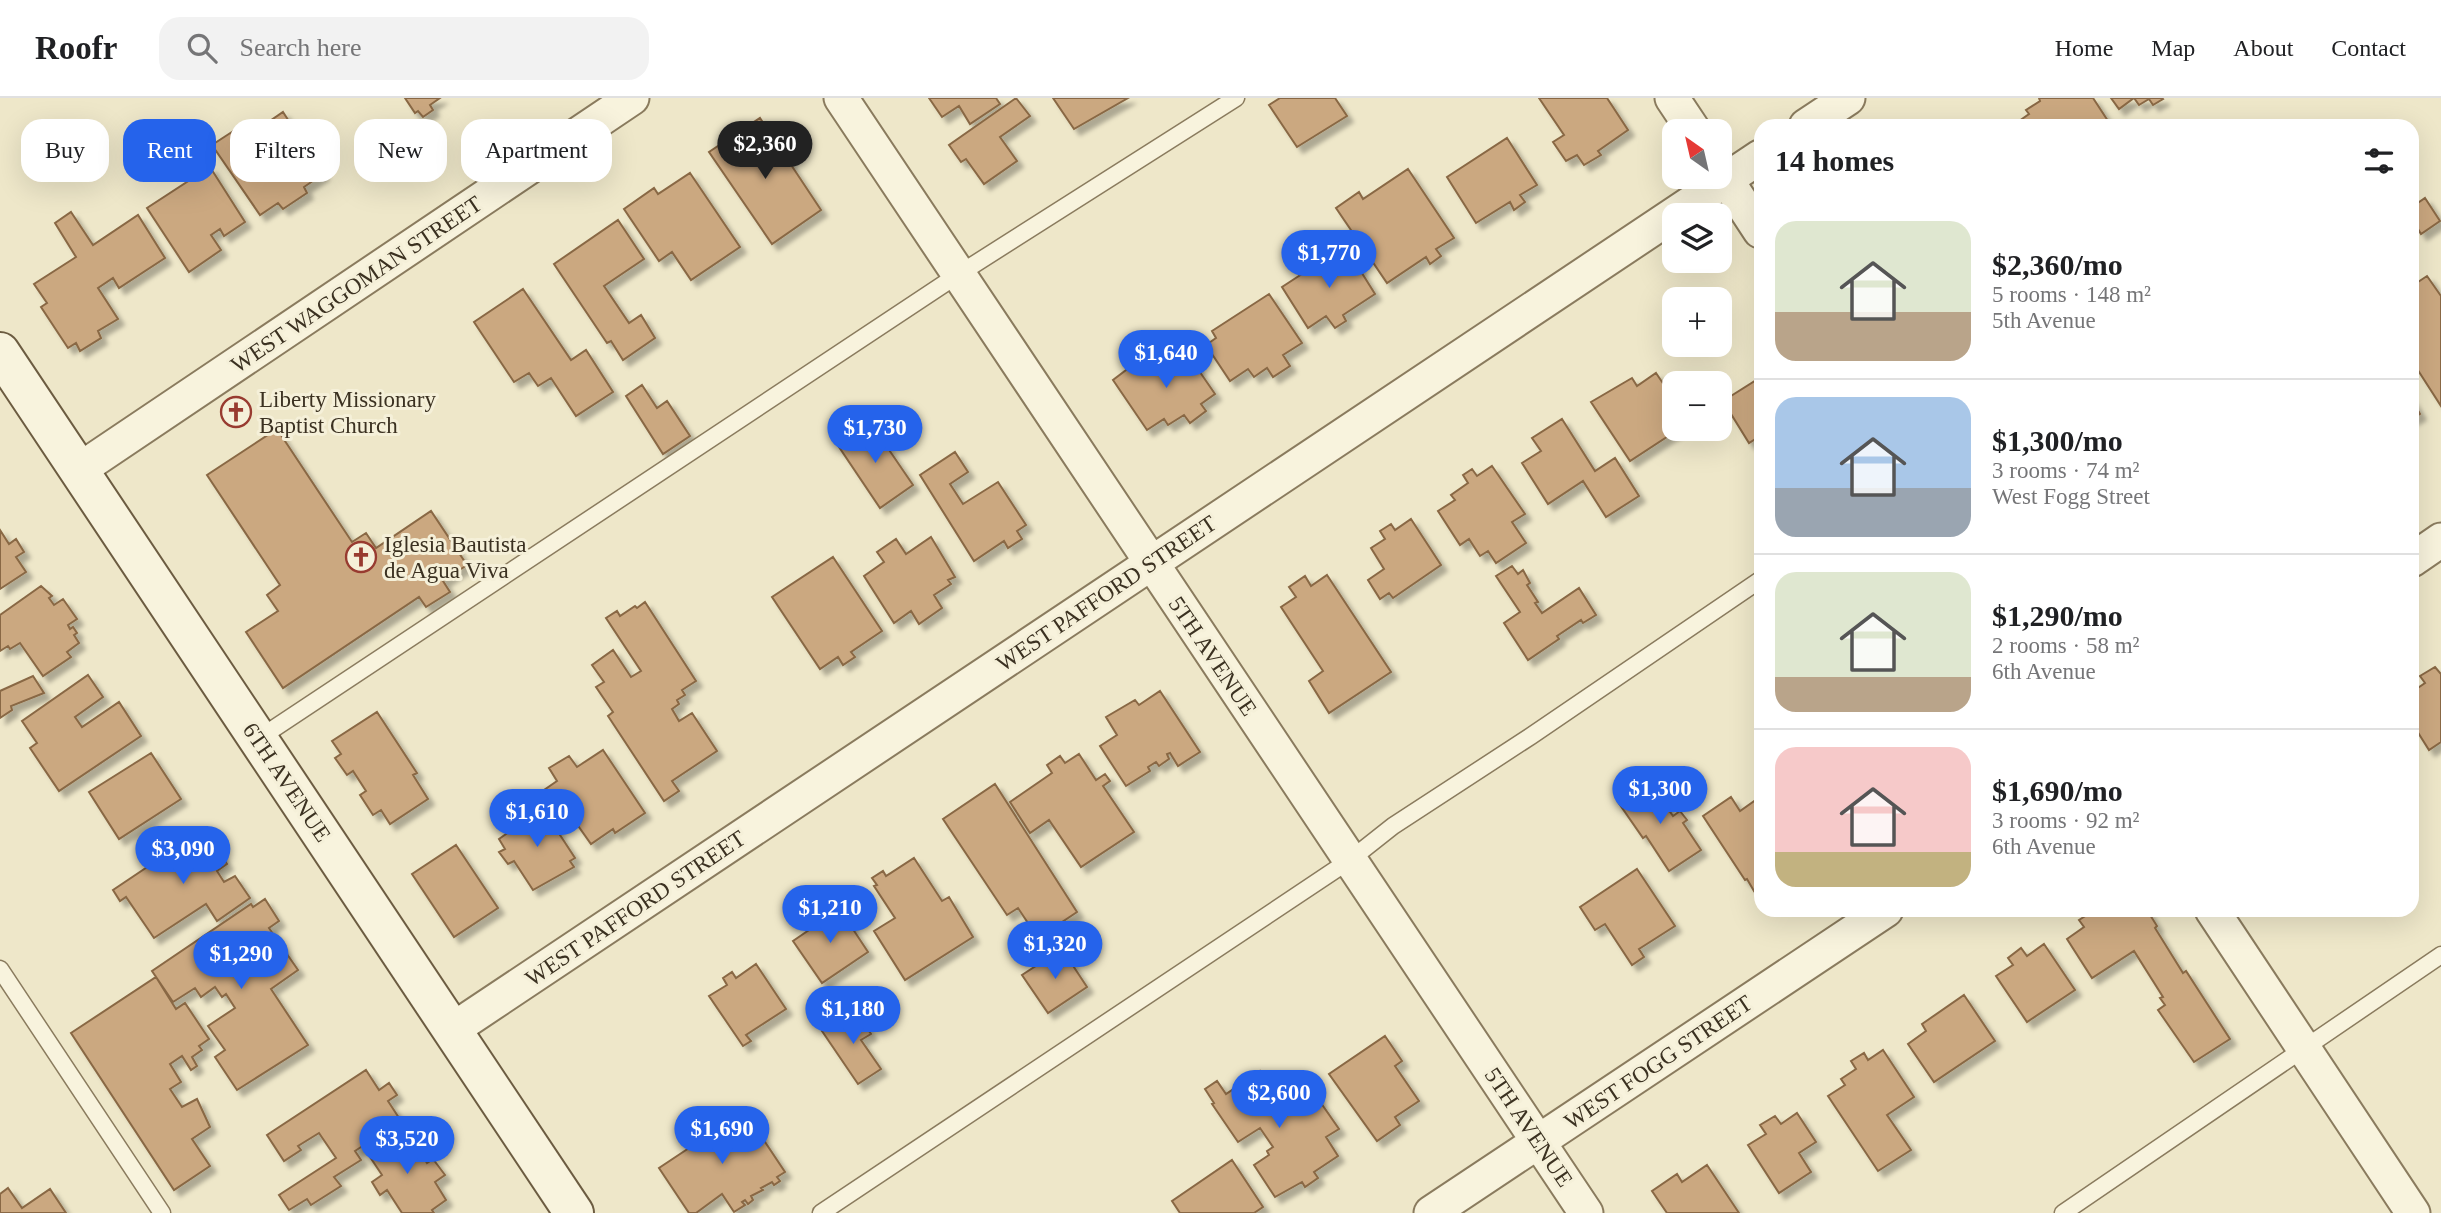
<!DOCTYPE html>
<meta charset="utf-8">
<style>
body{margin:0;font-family:"Times New Roman",serif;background:#f2f2f2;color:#202124;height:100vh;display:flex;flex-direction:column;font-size:26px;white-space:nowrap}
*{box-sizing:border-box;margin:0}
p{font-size:23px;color:#757577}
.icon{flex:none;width:38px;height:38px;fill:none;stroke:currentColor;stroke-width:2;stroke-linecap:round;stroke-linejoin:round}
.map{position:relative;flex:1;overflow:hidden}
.side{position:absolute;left:1754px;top:21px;width:665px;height:798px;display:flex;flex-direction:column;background:#fff;border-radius:21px;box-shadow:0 7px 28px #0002}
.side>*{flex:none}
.banner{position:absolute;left:21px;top:21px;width:665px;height:63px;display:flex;gap:14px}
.needle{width:46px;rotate:326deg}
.controls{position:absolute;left:1662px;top:21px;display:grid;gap:14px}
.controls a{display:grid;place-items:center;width:70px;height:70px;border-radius:14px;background:#fff;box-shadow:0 7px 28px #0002;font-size:35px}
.price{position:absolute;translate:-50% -60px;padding:0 16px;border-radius:24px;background:#2563eb;color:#fff;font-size:23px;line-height:46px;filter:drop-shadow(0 2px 4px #0008)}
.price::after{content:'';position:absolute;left:50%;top:42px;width:21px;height:16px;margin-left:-10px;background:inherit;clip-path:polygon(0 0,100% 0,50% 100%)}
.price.on{background:#222;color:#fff}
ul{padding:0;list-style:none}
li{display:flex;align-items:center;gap:21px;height:175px;padding:0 21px}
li+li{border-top:2px solid #e0e0e0}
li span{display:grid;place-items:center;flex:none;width:196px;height:140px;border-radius:21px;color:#555}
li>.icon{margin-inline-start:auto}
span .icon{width:84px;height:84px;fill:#fffc;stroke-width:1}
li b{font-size:30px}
h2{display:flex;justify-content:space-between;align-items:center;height:84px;padding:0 21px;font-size:30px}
.pill{padding:0 24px;border-radius:21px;background:#fff;box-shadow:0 7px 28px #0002;font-size:24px;line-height:63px}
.pill.on{background:#2563eb;color:#fff}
header{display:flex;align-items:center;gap:42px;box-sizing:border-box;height:98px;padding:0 35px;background:#fff;border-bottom:2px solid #e0e0e0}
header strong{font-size:33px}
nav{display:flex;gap:38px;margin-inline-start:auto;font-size:24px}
.search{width:490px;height:63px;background:#f2f2f2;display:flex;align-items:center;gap:18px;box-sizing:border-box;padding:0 24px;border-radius:21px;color:#757577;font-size:26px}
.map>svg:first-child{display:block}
</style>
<header>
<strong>Roofr</strong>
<div class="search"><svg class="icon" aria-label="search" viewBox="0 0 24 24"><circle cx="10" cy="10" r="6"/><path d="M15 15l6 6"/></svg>Search here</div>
<nav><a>Home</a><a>Map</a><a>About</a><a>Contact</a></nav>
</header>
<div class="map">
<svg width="2441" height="1115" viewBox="0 0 2441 1115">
<defs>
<filter id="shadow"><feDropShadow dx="6" dy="6" stdDeviation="2" flood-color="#0004"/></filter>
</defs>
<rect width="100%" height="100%" fill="#eee7c9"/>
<!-- building -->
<path fill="#cba880" stroke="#896844" stroke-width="2" filter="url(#shadow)" d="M 405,0 L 440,0 L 430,7 L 433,12 L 423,19 L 418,13 L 415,15 Z
M 929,0 L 996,0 L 1000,6 L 970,26 L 959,8 L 942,19 Z
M 1016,0 L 1030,18 L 1000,39 L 1017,63 L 984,86 L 966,61 L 961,64 L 949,47 Z
M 1053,0 L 1128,0 L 1074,31 Z
M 1280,0 L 1335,0 L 1347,18 L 1297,49 L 1269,7 Z
M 1539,0 L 1607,0 L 1628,32 L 1598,53 L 1601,57 L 1584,67 L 1577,57 L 1566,63 L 1553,44 L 1564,37 Z
M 2039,0 L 2093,0 L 2110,26 L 2107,28 L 2012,28 L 2029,16 L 2026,12 L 2040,3 Z
M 2111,0 L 2162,0 L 2163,1 L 2153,7 L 2149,1 L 2139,7 L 2134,0 L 2119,11 Z
M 283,14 L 323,76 L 304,89 L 307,95 L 283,111 L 278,105 L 260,117 L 212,47 L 241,28 L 248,38 Z
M 760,20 L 821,112 L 772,146 L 709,54 Z
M 1507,40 L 1537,87 L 1520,97 L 1525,104 L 1514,112 L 1510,104 L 1476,125 L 1447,79 Z
M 210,69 L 245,124 L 224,138 L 220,131 L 211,137 L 221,152 L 189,174 L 147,110 Z
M 1408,71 L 1454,140 L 1436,151 L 1441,158 L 1430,166 L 1426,159 L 1387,185 L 1336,110 L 1359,94 L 1363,101 Z
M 690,75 L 740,149 L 691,182 L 672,154 L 659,163 L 624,111 L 654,90 L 658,96 Z
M 2425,100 L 2440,123 L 2421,136 L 2412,121 L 2412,109 Z
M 71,114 L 93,147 L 138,117 L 165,160 L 119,190 L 113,180 L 98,190 L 118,221 L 98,233 L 101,240 L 80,253 L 76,245 L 68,250 L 41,209 L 47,205 L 34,186 L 76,159 L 55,125 Z
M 618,122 L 644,161 L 604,188 L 629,225 L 641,217 L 655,240 L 623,262 L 611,243 L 607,245 L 554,166 Z
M 1345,148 L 1375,196 L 1343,217 L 1346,223 L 1335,230 L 1326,218 L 1308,230 L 1282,189 Z
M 2427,178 L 2441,198 L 2441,308 L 2412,263 L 2412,188 Z
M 523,191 L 571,262 L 586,252 L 613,294 L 576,318 L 551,280 L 538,288 L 529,275 L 514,284 L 474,224 Z
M 1269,196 L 1302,245 L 1283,257 L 1290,268 L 1273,279 L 1267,270 L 1254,279 L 1248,271 L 1230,283 L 1206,247 L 1216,240 L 1212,233 Z
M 1182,248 L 1215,296 L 1201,306 L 1206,313 L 1190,325 L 1184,317 L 1168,327 L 1164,321 L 1147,332 L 1113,282 L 1138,263 L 1145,273 Z
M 1656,275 L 1675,303 L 1675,331 L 1679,331 L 1630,363 L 1591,304 L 1632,280 L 1637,288 Z
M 1758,281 L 1760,285 L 1760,338 L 1749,345 L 1723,303 Z
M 642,287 L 657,310 L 667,303 L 690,338 L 663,356 L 626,298 Z
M 2412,302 L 2420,316 L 2412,321 Z
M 1562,321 L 1595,373 L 1615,360 L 1639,398 L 1606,419 L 1583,383 L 1548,406 L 1522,365 L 1541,353 L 1532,340 Z
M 870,324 L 913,387 L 880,410 L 837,346 Z
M 277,331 L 352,444 L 366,435 L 376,450 L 431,413 L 467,467 L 443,483 L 450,494 L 426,509 L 419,499 L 283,590 L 246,534 L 278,513 L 267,497 L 280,487 L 207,377 Z
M 955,354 L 968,374 L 950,386 L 963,406 L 998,384 L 1026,427 L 1017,433 L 1022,441 L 1008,450 L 1004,443 L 974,463 L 920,377 Z
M 1492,368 L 1525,416 L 1512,424 L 1526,445 L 1496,465 L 1488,453 L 1480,458 L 1469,441 L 1460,447 L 1438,413 L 1455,402 L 1451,397 L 1468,385 L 1463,377 L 1472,371 L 1477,378 Z
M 1411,421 L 1441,467 L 1393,500 L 1389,495 L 1380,501 L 1368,482 L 1384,471 L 1371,450 L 1385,441 L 1380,433 L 1391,426 L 1395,432 Z
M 0,432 L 9,446 L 16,441 L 24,454 L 16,459 L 26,474 L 0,491 Z
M 931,439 L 955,479 L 948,482 L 951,486 L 934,497 L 942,510 L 919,526 L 911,513 L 894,525 L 864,478 L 884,464 L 877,454 L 896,441 L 906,456 Z
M 833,459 L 882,533 L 851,554 L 855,559 L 843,567 L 838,559 L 820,571 L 772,499 Z
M 1512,468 L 1518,476 L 1523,472 L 1530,485 L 1527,487 L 1538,504 L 1535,505 L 1542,515 L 1579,490 L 1596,517 L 1583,525 L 1581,522 L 1557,538 L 1559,541 L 1528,562 L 1504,525 L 1520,514 L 1496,478 Z
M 1327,477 L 1391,574 L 1329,615 L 1309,583 L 1323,573 L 1281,509 L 1296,499 L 1289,489 L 1305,478 L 1311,488 Z
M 41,488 L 52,498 L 49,500 L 54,507 L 63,501 L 77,521 L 68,527 L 70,531 L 73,529 L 77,535 L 74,537 L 79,545 L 67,554 L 71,559 L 43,578 L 20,545 L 10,551 L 8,548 L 0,553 L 0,517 Z
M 645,504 L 696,583 L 682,592 L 685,597 L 677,602 L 679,606 L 672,611 L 679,623 L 692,615 L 717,653 L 672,683 L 679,693 L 664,703 L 608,618 L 613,614 L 596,589 L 604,584 L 592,567 L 613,552 L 631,579 L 641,573 L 606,520 L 617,513 L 620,518 L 635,508 L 637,510 Z
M 2435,569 L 2441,576 L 2441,644 L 2429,652 L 2412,625 L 2412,594 L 2425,585 L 2420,578 Z
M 88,577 L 103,599 L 75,619 L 82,629 L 119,604 L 141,638 L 59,693 L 30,650 L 37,645 L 22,623 Z
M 33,578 L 44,595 L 11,608 L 12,612 L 0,620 L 0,593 Z
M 1160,593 L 1200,654 L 1178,668 L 1170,655 L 1167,656 L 1169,661 L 1159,668 L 1156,664 L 1148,669 L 1150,673 L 1126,688 L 1100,648 L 1117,637 L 1106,619 L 1135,602 L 1139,607 Z
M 377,614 L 417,675 L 413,677 L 428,701 L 390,726 L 381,712 L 373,717 L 360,697 L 366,693 L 353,673 L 347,677 L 335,660 L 341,656 L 332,643 Z
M 603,652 L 645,715 L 615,735 L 613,731 L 591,746 L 569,715 L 563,720 L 544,692 L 557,683 L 549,670 L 569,658 L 577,669 Z
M 151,655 L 181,701 L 119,741 L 89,694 Z
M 1079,656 L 1096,682 L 1105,676 L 1110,683 L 1103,688 L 1134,734 L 1081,769 L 1049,722 L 1030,735 L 1010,704 L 1052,675 L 1047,667 L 1060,658 L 1065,665 Z
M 1649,683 L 1673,718 L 1680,713 L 1687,722 L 1683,725 L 1701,752 L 1669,773 L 1646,738 L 1643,740 L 1618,704 Z
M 995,686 L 1077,814 L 1038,840 L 1018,810 L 1007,817 L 943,721 Z
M 1731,699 L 1740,713 L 1760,699 L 1760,789 L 1754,793 L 1747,781 L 1745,782 L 1703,718 Z
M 543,711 L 575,760 L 570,763 L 574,769 L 533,792 L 514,763 L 508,766 L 499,754 L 505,751 L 499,741 L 513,731 L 509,725 L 522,716 L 526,722 Z
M 204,731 L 227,766 L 217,773 L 224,784 L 235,778 L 250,800 L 217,823 L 206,806 L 154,840 L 126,799 L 120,803 L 113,792 Z
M 456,747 L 498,810 L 454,839 L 412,776 Z
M 914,760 L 942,803 L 949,799 L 973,839 L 905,882 L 874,833 L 895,820 L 874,788 L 877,787 L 872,780 L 883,773 L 886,778 Z
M 1637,771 L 1675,828 L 1639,851 L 1644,859 L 1632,867 L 1605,826 L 1595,832 L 1580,809 Z
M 265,801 L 279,823 L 269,830 L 298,872 L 271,891 L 308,947 L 237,992 L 215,959 L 225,952 L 208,928 L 235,910 L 226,896 L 222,899 L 215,889 L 201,899 L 195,890 L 173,904 L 152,873 L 251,806 L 253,809 Z
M 839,810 L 868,854 L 822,885 L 793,843 L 809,832 L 804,825 L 816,818 L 819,823 Z
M 2089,812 L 2147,812 L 2157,828 L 2155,830 L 2183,875 L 2186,873 L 2230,941 L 2194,964 L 2158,912 L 2165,907 L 2160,900 L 2163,899 L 2134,853 L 2092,880 L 2067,841 L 2084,829 L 2079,822 L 2090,815 Z
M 2044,846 L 2075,892 L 2027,924 L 1996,878 L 2013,867 L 2008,860 L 2021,850 L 2027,858 Z
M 1062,851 L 1087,889 L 1048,915 L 1022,877 Z
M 756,866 L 786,911 L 746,937 L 751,943 L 743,948 L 709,898 L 727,887 L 723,880 L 732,874 L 736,880 Z
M 156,879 L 176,911 L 185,905 L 209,941 L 199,948 L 202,952 L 192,959 L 197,968 L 191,972 L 182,958 L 170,966 L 181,984 L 170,991 L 182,1009 L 197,1001 L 210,1029 L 192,1041 L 210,1068 L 174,1092 L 71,935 Z
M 1964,897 L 1995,943 L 1934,984 L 1908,946 L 1926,933 L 1922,926 Z
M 855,912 L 871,936 L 861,942 L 881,971 L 858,986 L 822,933 Z
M 1385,938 L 1402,963 L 1395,968 L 1419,1003 L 1395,1019 L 1400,1027 L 1377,1043 L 1329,976 Z
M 1883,952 L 1914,999 L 1887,1017 L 1911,1052 L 1878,1073 L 1828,998 L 1845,987 L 1841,981 L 1856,971 L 1851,963 L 1864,955 L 1868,962 Z
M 366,972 L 379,992 L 389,985 L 397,997 L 388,1003 L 401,1023 L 355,1053 L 361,1062 L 334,1079 L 341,1088 L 311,1107 L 307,1101 L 289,1112 L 279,1097 L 336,1060 L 319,1035 L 298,1048 L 301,1052 L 284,1063 L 267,1037 Z
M 1260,973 L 1276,997 L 1274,999 L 1278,1005 L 1307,985 L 1339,1031 L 1326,1039 L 1338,1058 L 1314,1074 L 1318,1080 L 1305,1089 L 1302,1084 L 1275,1099 L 1254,1067 L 1269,1057 L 1267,1053 L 1273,1049 L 1260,1030 L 1238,1044 L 1212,1006 L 1214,1005 L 1205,991 L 1217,983 L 1226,996 Z
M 1797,1015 L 1816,1044 L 1799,1055 L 1811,1074 L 1779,1095 L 1748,1047 L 1766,1036 L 1760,1027 L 1775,1018 L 1781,1026 Z
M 715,1020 L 721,1031 L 734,1023 L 737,1028 L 749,1020 L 785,1074 L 777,1079 L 780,1083 L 774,1087 L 772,1084 L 761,1090 L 763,1092 L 751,1098 L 753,1102 L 748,1106 L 745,1102 L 742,1104 L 745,1107 L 734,1114 L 722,1096 L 696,1115 L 689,1115 L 659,1070 L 692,1048 L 686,1039 Z
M 403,1032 L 417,1054 L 419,1052 L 427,1065 L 433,1061 L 445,1077 L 435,1084 L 446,1102 L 432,1112 L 434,1115 L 402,1115 L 387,1092 L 380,1097 L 372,1084 L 382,1077 L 368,1056 Z
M 1232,1062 L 1263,1109 L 1254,1115 L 1180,1115 L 1172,1103 Z
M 1707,1067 L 1739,1115 L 1667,1115 L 1652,1093 L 1677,1076 L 1682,1084 Z
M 8,1090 L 22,1110 L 50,1091 L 66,1115 L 0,1115 L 0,1096 Z"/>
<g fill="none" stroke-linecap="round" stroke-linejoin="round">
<!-- lane casing -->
<g stroke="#8a7b5e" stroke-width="19">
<path id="lane" d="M 258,641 L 959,176 L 1236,0
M 0,871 L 162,1115
M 821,1115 L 1350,762 L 1393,728 L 1531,638 L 1760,482
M 2063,1115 L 2441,857"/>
</g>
<!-- street casing -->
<g stroke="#8a7b5e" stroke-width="37">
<path id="street" d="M 841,0 L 1586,1115
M 1672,0 L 1694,33
M 1806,28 L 1848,0
M 1720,72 L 1760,133
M 79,372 L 632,0
M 2412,462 L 2441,442
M 2212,812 L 2413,1115
M 452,932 L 1760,59
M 1431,1115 L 1886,812"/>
</g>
<!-- secondary casing -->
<g stroke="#6c5c41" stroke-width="42">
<path id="secondary" d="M 0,254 L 574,1115"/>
</g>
<!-- lane -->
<use href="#lane" stroke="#f8f3dd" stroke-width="16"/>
<!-- street -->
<use href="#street" stroke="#f8f3dd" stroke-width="33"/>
<!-- secondary -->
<use href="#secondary" stroke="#f8f3dd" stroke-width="38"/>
</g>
<!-- icons -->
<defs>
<g id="church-ring" transform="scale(1.575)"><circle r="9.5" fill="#f5f0d9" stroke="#983b30" stroke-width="1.5"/><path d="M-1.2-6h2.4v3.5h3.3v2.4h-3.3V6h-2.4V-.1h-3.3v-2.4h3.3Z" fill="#983b30"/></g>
</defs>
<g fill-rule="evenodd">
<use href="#church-ring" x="236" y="314"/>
<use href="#church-ring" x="361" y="459"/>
</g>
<g text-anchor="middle" stroke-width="6" stroke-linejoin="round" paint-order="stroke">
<!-- street labels -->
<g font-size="23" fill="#3b3121" stroke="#f5f0d9">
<text transform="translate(356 186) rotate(-34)" y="8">WEST WAGGOMAN STREET</text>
<text transform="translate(1106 495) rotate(-34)" y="8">WEST PAFFORD STREET</text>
<text transform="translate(1213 558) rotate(56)" y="8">5TH AVENUE</text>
<text transform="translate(287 684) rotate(56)" y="8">6TH AVENUE</text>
<text transform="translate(635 810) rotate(-34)" y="8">WEST PAFFORD STREET</text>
<text transform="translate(1658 964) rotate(-34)" y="8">WEST FOGG STREET</text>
<text transform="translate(1529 1029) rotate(56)" y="8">5TH AVENUE</text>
</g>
<!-- poi labels -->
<g font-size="23" fill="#3b3121" stroke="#f5f0d9" text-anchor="start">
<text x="259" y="309">Liberty Missionary<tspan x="259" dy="26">Baptist Church</tspan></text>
<text x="384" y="454">Iglesia Bautista<tspan x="384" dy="26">de Agua Viva</tspan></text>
</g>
</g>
</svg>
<div class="controls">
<a><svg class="needle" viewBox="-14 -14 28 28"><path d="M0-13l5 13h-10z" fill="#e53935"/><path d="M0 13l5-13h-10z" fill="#757577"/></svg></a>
<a><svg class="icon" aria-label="layers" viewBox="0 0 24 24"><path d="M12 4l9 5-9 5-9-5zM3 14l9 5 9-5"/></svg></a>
<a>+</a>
<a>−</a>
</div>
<b class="price on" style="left:765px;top:83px">$2,360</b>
<b class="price" style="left:1329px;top:192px">$1,770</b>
<b class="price" style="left:1166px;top:292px">$1,640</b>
<b class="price" style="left:875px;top:367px">$1,730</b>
<b class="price" style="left:1660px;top:728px">$1,300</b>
<b class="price" style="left:537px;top:751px">$1,610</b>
<b class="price" style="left:183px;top:788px">$3,090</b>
<b class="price" style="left:830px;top:847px">$1,210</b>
<b class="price" style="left:1055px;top:883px">$1,320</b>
<b class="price" style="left:241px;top:893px">$1,290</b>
<b class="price" style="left:853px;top:948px">$1,180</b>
<b class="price" style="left:1279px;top:1032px">$2,600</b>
<b class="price" style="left:722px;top:1068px">$1,690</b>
<b class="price" style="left:407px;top:1078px">$3,520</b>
<div class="banner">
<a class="pill">Buy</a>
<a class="pill on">Rent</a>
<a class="pill">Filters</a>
<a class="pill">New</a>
<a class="pill">Apartment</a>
</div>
<section class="side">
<h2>14 homes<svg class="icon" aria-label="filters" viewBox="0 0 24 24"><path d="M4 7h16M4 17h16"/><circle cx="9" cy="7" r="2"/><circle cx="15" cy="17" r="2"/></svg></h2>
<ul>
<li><span style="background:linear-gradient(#dfe7d0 65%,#b9a48a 0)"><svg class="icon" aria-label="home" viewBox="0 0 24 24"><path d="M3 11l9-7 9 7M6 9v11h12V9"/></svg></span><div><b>$2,360/mo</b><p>5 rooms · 148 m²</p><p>5th Avenue</p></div></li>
<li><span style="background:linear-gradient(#a9c7e8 65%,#9aa5b1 0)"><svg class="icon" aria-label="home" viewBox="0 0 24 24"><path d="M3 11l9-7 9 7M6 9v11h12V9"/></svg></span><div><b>$1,300/mo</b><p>3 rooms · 74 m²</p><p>West Fogg Street</p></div></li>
<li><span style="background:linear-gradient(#dfe7d0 75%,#b9a48a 0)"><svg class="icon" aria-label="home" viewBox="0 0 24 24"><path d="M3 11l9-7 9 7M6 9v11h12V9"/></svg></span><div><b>$1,290/mo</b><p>2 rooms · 58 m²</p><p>6th Avenue</p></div></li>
<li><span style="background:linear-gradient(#f6c9c9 75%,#c2b280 0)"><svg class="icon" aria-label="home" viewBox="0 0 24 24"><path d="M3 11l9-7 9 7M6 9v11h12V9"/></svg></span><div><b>$1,690/mo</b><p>3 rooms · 92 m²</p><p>6th Avenue</p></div></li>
</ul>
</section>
</div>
